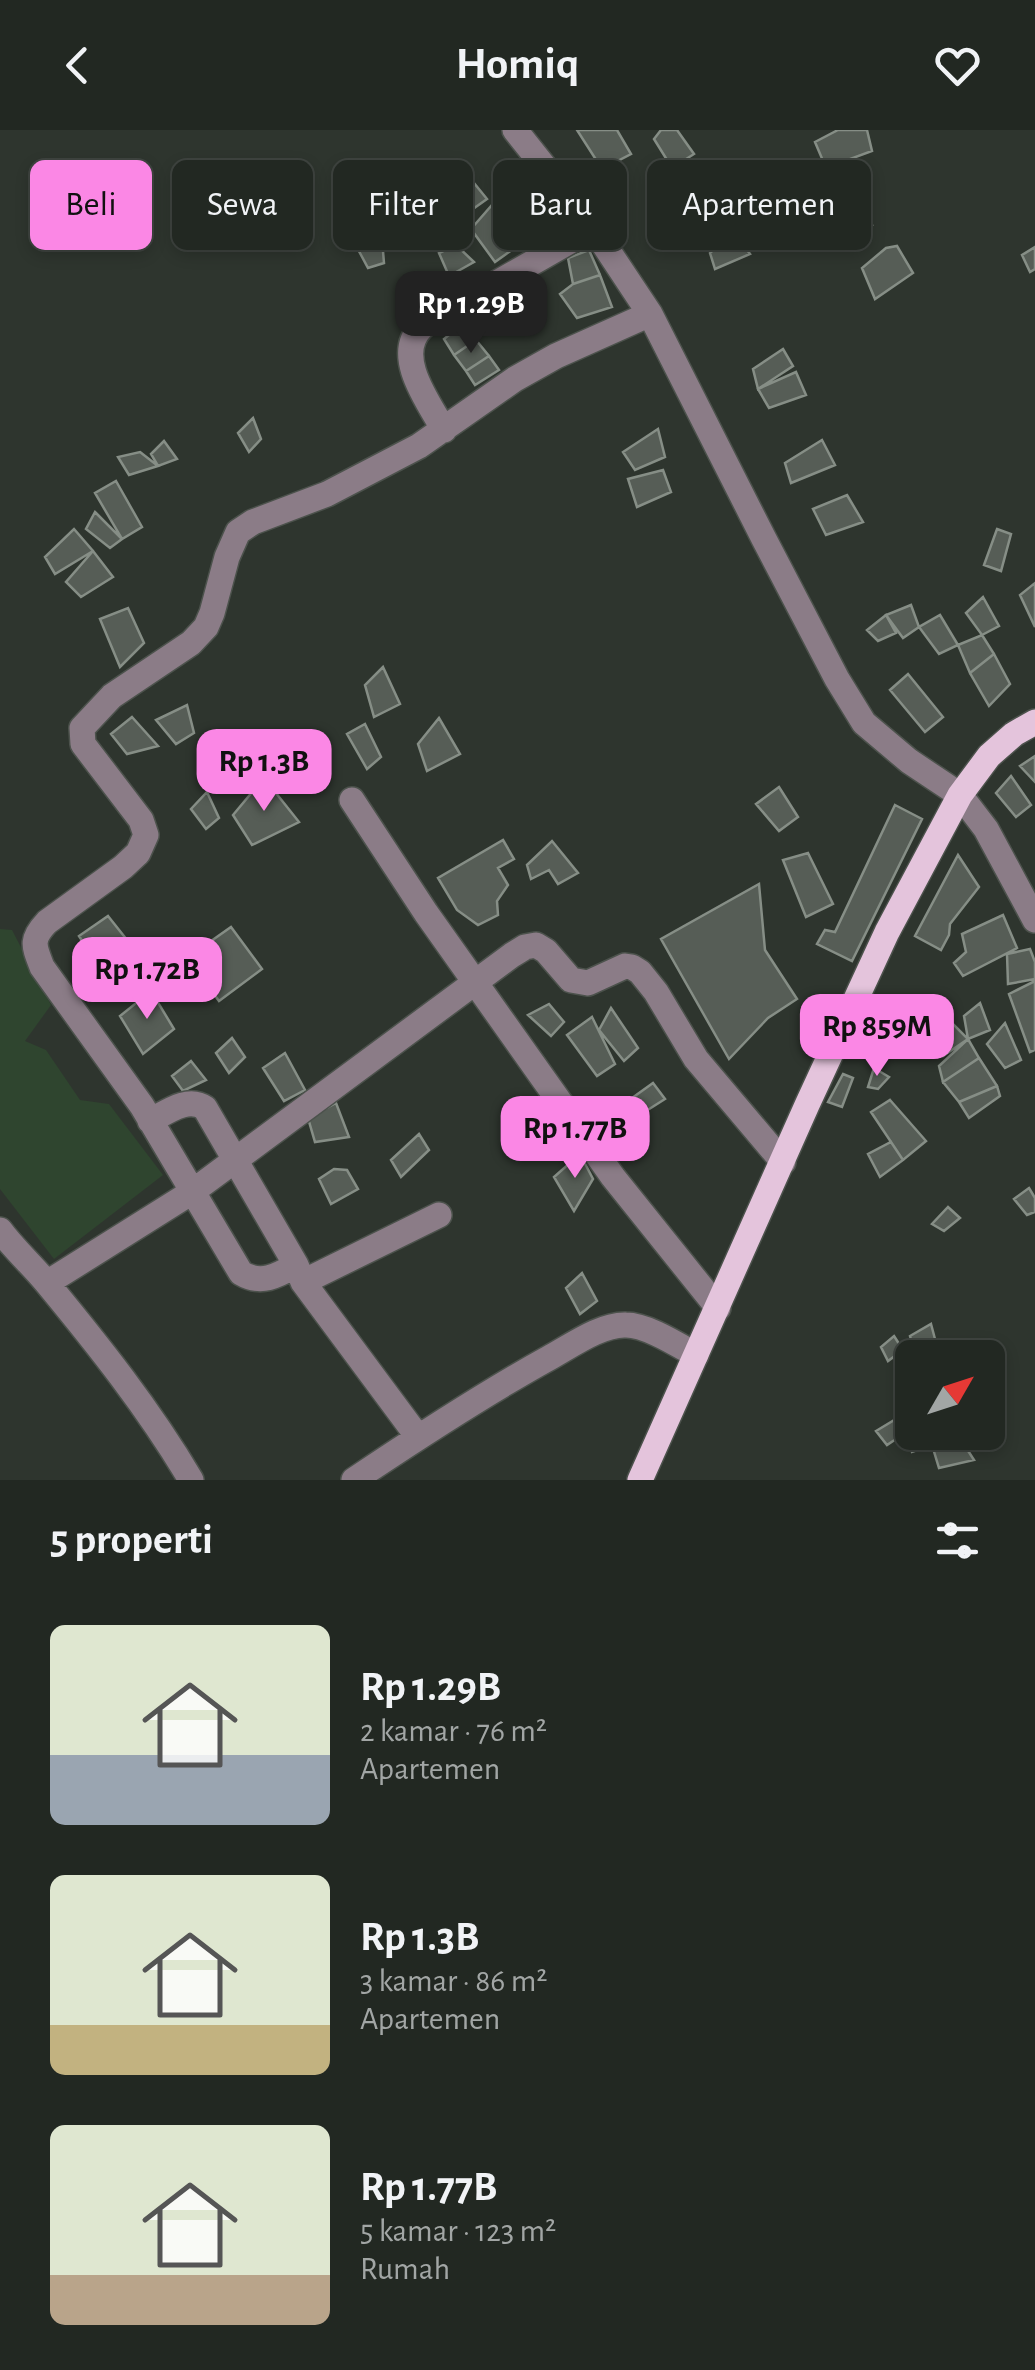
<!DOCTYPE html>
<html lang="id">
<meta charset="utf-8">
<style>
body{margin:0;font-family:"Alegreya Sans",sans-serif;background:#2e342f;color:#f1f3f6;height:100vh;display:flex;flex-direction:column;font-size:38px;white-space:nowrap}
*{box-sizing:border-box;margin:0}
p{font-size:32px;color:#a2a6a5}
.icon{flex:none;width:55px;height:55px;fill:none;stroke:currentColor;stroke-width:2;stroke-linecap:round;stroke-linejoin:round}
.map{position:relative;height:1350px;overflow:hidden}
.side{display:flex;flex-direction:column;background:#222822;flex:1}
.side>*{flex:none}
.guide{position:absolute;left:30px;top:30px;width:975px;height:90px;display:flex;gap:20px}
.needle{width:65px;rotate:51deg}
.tools{position:absolute;left:895px;top:1210px;display:grid;gap:20px}
.tools a{display:grid;place-items:center;width:110px;height:110px;border-radius:15px;background:#222822;box-shadow:0 5px 15px #0003,0 0 0 2px #3f4440;font-size:50px}
.price{position:absolute;translate:-50% -85px;padding:0 22px;border-radius:20px;background:#fb87e5;color:#111;font-size:32px;line-height:65px;filter:drop-shadow(0 2px 5px #0008)}
.price::after{content:'';position:absolute;left:50%;top:60px;width:30px;height:22px;margin-left:-15px;background:inherit;clip-path:polygon(0 0,100% 0,50% 100%)}
.price.active{background:#222;color:#fff}
ul{padding:0;list-style:none}
li{display:flex;align-items:center;gap:30px;height:250px;padding:0 50px}
li span{display:grid;place-items:center;flex:none;width:280px;height:200px;border-radius:15px;color:#555}
li>.icon{margin-inline-start:auto}
span .icon{width:120px;height:120px;fill:#fffc;stroke-width:1}
li b{font-size:42px}
h2{display:flex;justify-content:space-between;align-items:center;height:120px;padding:0 50px;font-size:42px}
.tag{padding:0 35px;border-radius:15px;background:#222822;box-shadow:0 5px 15px #0003,0 0 0 2px #3f4440;font-size:35px;line-height:90px}
.tag.active{background:#fb87e5;color:#111}
header{display:flex;justify-content:space-between;align-items:center;height:130px;padding:0 50px;background:#222822;font-size:45px;font-weight:700}
.map>svg:first-child{display:block}
</style>
<header><svg class="icon" aria-label="back" viewBox="0 0 24 24"><path d="M15 5l-7 7 7 7"/></svg>Homiq<svg class="icon" aria-label="heart" viewBox="0 0 24 24"><path d="M12 20l-8-8c-3-5 5-10 8-4 3-6 11-1 8 4z"/></svg></header>
<div class="map">
<svg width="1035" height="1350" viewBox="0 0 1035 1350">
<rect width="100%" height="100%" fill="#2e352e"/>
<!-- green -->
<path fill="#2f452f" d="M 0,799 L 12,800 L 51,875 L 25,911 L 46,920 L 80,970 L 109,974 L 163,1045 L 54,1129 L 0,1059 Z"/>
<!-- building -->
<path fill="#565d56" stroke="#868e86" stroke-width="2.5" d="M 577,0 L 617,0 L 631,24 L 602,39 Z
M 661,0 L 677,0 L 694,24 L 672,38 L 654,9 Z
M 838,0 L 867,0 L 872,21 L 826,38 L 815,12 Z
M 846,46 L 872,95 L 824,118 L 822,102 L 848,89 L 835,53 Z
M 728,52 L 748,93 L 733,101 L 711,70 Z
M 474,53 L 487,69 L 463,86 L 450,70 Z
M 711,70 L 733,101 L 704,119 L 685,83 Z
M 492,75 L 523,112 L 495,132 L 471,99 Z
M 386,95 L 396,107 L 383,121 L 384,133 L 368,138 L 353,110 Z
M 733,101 L 750,124 L 715,139 L 710,123 Z
M 456,115 L 474,132 L 449,146 L 439,123 Z
M 897,116 L 913,143 L 875,169 L 862,138 L 886,118 Z
M 1035,117 L 1035,139 L 1030,142 L 1022,125 Z
M 589,120 L 600,145 L 573,154 L 568,128 Z
M 600,145 L 612,177 L 577,188 L 560,164 L 573,154 Z
M 465,192 L 476,210 L 454,225 L 444,209 Z
M 476,210 L 489,226 L 466,241 L 454,225 Z
M 783,219 L 793,236 L 758,259 L 753,239 Z
M 489,226 L 499,240 L 475,255 L 466,241 Z
M 796,242 L 806,265 L 769,278 L 758,259 Z
M 253,288 L 261,309 L 249,322 L 238,303 Z
M 658,299 L 665,327 L 635,340 L 623,322 Z
M 822,310 L 835,335 L 791,353 L 785,333 Z
M 164,311 L 177,329 L 158,336 L 151,324 Z
M 140,322 L 158,336 L 129,345 L 118,327 Z
M 663,340 L 671,362 L 637,377 L 628,349 Z
M 116,351 L 142,397 L 122,409 L 95,363 Z
M 847,365 L 863,392 L 826,405 L 813,379 Z
M 95,382 L 122,409 L 110,418 L 86,399 Z
M 74,399 L 93,421 L 55,444 L 45,427 Z
M 997,399 L 1011,404 L 1001,441 L 984,435 Z
M 93,421 L 113,447 L 81,467 L 66,452 Z
M 1035,453 L 1035,497 L 1020,465 Z
M 983,467 L 999,496 L 982,505 L 966,483 Z
M 911,475 L 919,497 L 903,508 L 886,485 Z
M 128,478 L 144,513 L 120,537 L 100,489 Z
M 886,485 L 896,503 L 878,511 L 867,500 Z
M 940,485 L 958,515 L 939,524 L 919,497 Z
M 982,505 L 994,524 L 970,543 L 958,515 Z
M 994,524 L 1010,554 L 989,576 L 970,543 Z
M 383,537 L 400,574 L 374,587 L 365,555 Z
M 908,544 L 943,587 L 925,602 L 890,560 Z
M 187,575 L 194,603 L 176,614 L 156,590 Z
M 132,587 L 158,616 L 127,624 L 111,604 Z
M 439,588 L 460,624 L 427,641 L 418,614 Z
M 365,594 L 381,627 L 367,639 L 347,604 Z
M 1035,626 L 1035,652 L 1020,636 Z
M 1011,646 L 1031,675 L 1016,687 L 996,663 Z
M 264,648 L 299,692 L 252,715 L 233,685 Z
M 779,657 L 798,687 L 779,701 L 756,674 Z
M 207,662 L 219,688 L 206,699 L 191,679 Z
M 895,675 L 922,689 L 852,831 L 817,814 L 825,800 L 835,802 Z
M 503,710 L 514,729 L 498,738 L 508,755 L 497,771 L 498,785 L 478,795 L 457,780 L 438,748 Z
M 552,711 L 578,743 L 558,754 L 549,740 L 531,749 L 527,735 Z
M 808,723 L 833,774 L 806,787 L 783,730 Z
M 958,725 L 979,757 L 950,794 L 949,805 L 941,820 L 915,806 Z
M 759,754 L 765,820 L 797,869 L 768,888 L 729,929 L 661,809 Z
M 1003,785 L 1017,818 L 963,846 L 954,833 L 966,822 L 962,804 Z
M 108,786 L 131,815 L 99,837 L 79,806 Z
M 231,797 L 262,839 L 219,871 L 187,828 Z
M 1030,819 L 1035,832 L 1035,849 L 1008,854 L 1007,824 Z
M 1035,851 L 1035,920 L 1030,922 L 1009,864 Z
M 151,861 L 174,899 L 143,924 L 120,886 Z
M 980,873 L 990,900 L 968,909 L 964,886 Z
M 549,874 L 564,892 L 551,906 L 528,885 Z
M 611,878 L 638,918 L 624,931 L 599,900 Z
M 938,879 L 968,909 L 943,926 L 933,913 Z
M 592,887 L 615,934 L 597,946 L 567,905 Z
M 1005,893 L 1021,930 L 1005,938 L 987,914 Z
M 232,908 L 245,927 L 229,943 L 216,923 Z
M 968,909 L 979,928 L 943,952 L 939,936 Z
M 285,923 L 305,960 L 284,971 L 263,938 Z
M 979,928 L 997,956 L 959,972 L 943,952 Z
M 191,931 L 206,950 L 183,961 L 172,946 Z
M 874,938 L 889,947 L 878,959 L 868,957 Z
M 843,944 L 853,948 L 842,977 L 828,972 Z
M 653,953 L 665,969 L 627,993 L 621,976 Z
M 997,956 L 1000,966 L 969,988 L 959,972 Z
M 890,970 L 926,1011 L 903,1030 L 871,982 Z
M 336,973 L 349,1007 L 315,1012 L 308,988 Z
M 419,1004 L 429,1020 L 401,1047 L 391,1030 Z
M 891,1012 L 903,1030 L 880,1047 L 868,1024 Z
M 580,1024 L 593,1049 L 574,1081 L 554,1047 Z
M 334,1039 L 347,1040 L 358,1059 L 331,1074 L 319,1049 Z
M 1029,1058 L 1035,1068 L 1035,1082 L 1027,1085 L 1014,1069 Z
M 948,1077 L 960,1088 L 944,1101 L 932,1094 Z
M 582,1143 L 597,1171 L 580,1184 L 566,1158 Z
M 931,1194 L 939,1224 L 931,1228 L 916,1228 L 910,1206 Z
M 894,1206 L 903,1220 L 888,1231 L 881,1217 Z
M 896,1289 L 905,1303 L 887,1315 L 876,1301 Z
M 912,1295 L 912,1302 L 924,1302 L 932,1315 L 912,1322 L 905,1303 Z
M 949,1302 L 956,1302 L 974,1330 L 939,1338 L 932,1315 Z"/>
<g fill="none" stroke-linecap="round" stroke-linejoin="round">
<!-- minor casing -->
<g stroke="#4c524c" stroke-width="28">
<path id="minor" d="M 515,0 L 593,98 L 650,184 L 764,409 L 837,549 L 864,593 L 909,631 L 960,665 L 986,699 L 1035,790
M 444,300 C 429,273 393,226 421,198 C 426,193 434,189 441,185 L 593,98
M 352,670 L 426,783 L 613,1047 L 718,1178
M 150,991 C 167,982 188,966 205,978 L 296,1135
M 0,1100 C 14,1119 31,1134 46,1152 C 98,1215 149,1279 191,1350
M 303,1152 L 439,1085
M 47,1153 L 192,1062 L 512,825 L 525,817 L 536,815 L 546,821 L 571,850 L 588,853 L 625,836 L 632,837 L 640,842 L 656,862 L 696,929 L 783,1032
M 418,1307 L 303,1152 L 296,1135 C 277,1146 261,1155 241,1143 L 142,976 L 42,837 C 34,816 30,810 47,792 L 123,737 L 138,723 L 146,705 L 141,690 L 83,614 L 82,598 L 112,566 L 191,513 L 206,497 L 212,483 L 227,427 L 238,402 L 253,392 L 327,364 L 419,316 L 515,249 L 556,226 L 650,184
M 354,1350 C 418,1307 482,1265 549,1228 C 571,1216 601,1194 626,1195 C 647,1195 678,1215 696,1225"/>
</g>
<!-- major casing -->
<g stroke="#4c524c" stroke-width="28">
<path id="major" d="M 640,1350 L 807,975 L 887,802 L 960,665 L 989,626 L 1014,604 L 1035,592"/>
</g>
<!-- minor -->
<use href="#minor" stroke="#8b7c87" stroke-width="25"/>
<!-- major -->
<use href="#major" stroke="#e4c4dc" stroke-width="25"/>
</g>
</svg>
<div class="tools">
<a><svg class="needle" viewBox="-14 -14 28 28"><path d="M0-13l5 13h-10z" fill="#e53935"/><path d="M0 13l5-13h-10z" fill="#a2a6a5"/></svg></a>
</div>
<b class="price active" style="left:471px;top:226px">Rp 1.29B</b>
<b class="price" style="left:264px;top:684px">Rp 1.3B</b>
<b class="price" style="left:147px;top:892px">Rp 1.72B</b>
<b class="price" style="left:877px;top:949px">Rp 859M</b>
<b class="price" style="left:575px;top:1051px">Rp 1.77B</b>
<div class="guide">
<a class="tag active">Beli</a>
<a class="tag">Sewa</a>
<a class="tag">Filter</a>
<a class="tag">Baru</a>
<a class="tag">Apartemen</a>
</div>
</div>
<section class="side">
<h2>5 properti<svg class="icon" aria-label="filters" viewBox="0 0 24 24"><path d="M4 7h16M4 17h16"/><circle cx="9" cy="7" r="2"/><circle cx="15" cy="17" r="2"/></svg></h2>
<ul>
<li><span style="background:linear-gradient(#dfe7d0 65%,#9aa5b1 0)"><svg class="icon" aria-label="home" viewBox="0 0 24 24"><path d="M3 11l9-7 9 7M6 9v11h12V9"/></svg></span><div><b>Rp 1.29B</b><p>2 kamar · 76 m²</p><p>Apartemen</p></div></li>
<li><span style="background:linear-gradient(#dfe7d0 75%,#c2b280 0)"><svg class="icon" aria-label="home" viewBox="0 0 24 24"><path d="M3 11l9-7 9 7M6 9v11h12V9"/></svg></span><div><b>Rp 1.3B</b><p>3 kamar · 86 m²</p><p>Apartemen</p></div></li>
<li><span style="background:linear-gradient(#dfe7d0 75%,#b9a48a 0)"><svg class="icon" aria-label="home" viewBox="0 0 24 24"><path d="M3 11l9-7 9 7M6 9v11h12V9"/></svg></span><div><b>Rp 1.77B</b><p>5 kamar · 123 m²</p><p>Rumah</p></div></li>
</ul>
</section>
